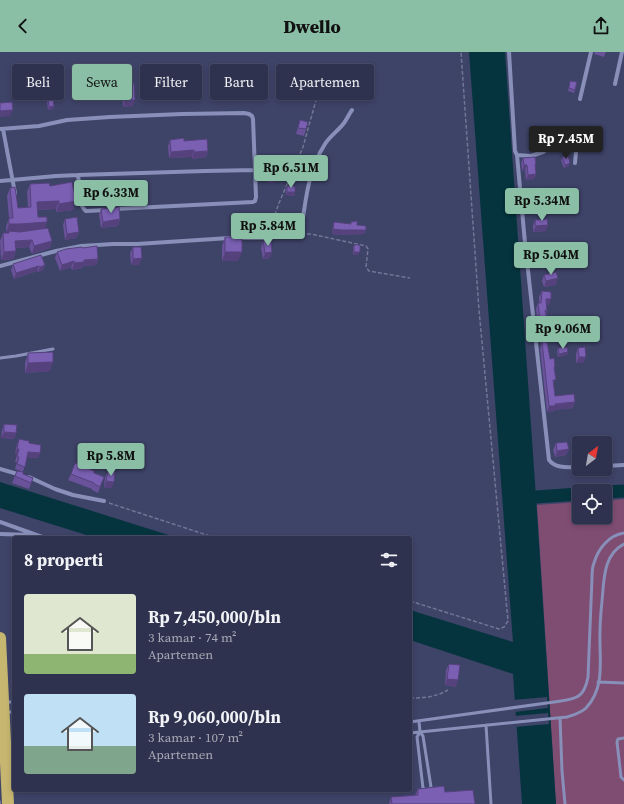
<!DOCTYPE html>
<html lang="id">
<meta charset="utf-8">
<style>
body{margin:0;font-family:"Source Serif 4",serif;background:#363a55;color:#f1f3f6;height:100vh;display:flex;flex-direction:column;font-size:15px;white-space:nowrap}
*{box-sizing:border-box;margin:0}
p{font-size:13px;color:#a7aab6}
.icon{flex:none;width:22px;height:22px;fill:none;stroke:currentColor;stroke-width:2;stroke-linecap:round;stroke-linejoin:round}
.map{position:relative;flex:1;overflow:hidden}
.drawer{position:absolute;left:12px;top:484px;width:400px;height:256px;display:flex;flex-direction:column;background:#2e324e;border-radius:4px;box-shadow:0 2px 6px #0003,0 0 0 1px #494d66}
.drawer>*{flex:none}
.guide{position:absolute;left:12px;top:12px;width:400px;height:36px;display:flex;gap:8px}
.needle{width:26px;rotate:31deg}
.tools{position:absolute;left:572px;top:384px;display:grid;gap:8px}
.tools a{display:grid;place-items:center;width:40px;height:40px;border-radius:4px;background:#2e324e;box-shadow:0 2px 6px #0003,0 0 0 1px #494d66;font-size:20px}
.price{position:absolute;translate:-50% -34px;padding:0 9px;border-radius:4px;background:#8abfa5;color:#111;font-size:13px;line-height:26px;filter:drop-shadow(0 1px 2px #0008)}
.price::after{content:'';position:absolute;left:50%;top:24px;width:12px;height:9px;margin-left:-6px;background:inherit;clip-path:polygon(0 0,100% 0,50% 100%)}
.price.active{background:#222;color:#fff}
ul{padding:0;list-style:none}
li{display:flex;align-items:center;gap:12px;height:100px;padding:0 12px}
li span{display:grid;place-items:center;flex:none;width:112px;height:80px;border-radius:4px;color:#555}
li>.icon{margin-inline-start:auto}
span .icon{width:48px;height:48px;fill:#fffc;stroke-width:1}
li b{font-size:17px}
h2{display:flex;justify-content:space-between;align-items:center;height:48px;padding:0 12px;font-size:17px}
.pill{padding:0 14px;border-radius:4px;background:#2e324e;box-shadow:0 2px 6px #0003,0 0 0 1px #494d66;font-size:14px;line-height:36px}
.pill.active{background:#8abfa5;color:#111}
header{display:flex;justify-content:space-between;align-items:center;height:52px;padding:0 12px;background:#8abfa5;color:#111;font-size:18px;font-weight:800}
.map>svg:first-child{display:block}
</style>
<header><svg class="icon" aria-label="back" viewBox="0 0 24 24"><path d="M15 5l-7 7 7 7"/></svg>Dwello<svg class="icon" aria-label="share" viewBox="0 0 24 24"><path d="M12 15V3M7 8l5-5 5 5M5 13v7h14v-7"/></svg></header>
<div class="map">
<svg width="624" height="752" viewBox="0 0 624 752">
<rect width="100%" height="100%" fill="#3e4368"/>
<!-- green -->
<path fill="#7f4d72" d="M 624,447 L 624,752 L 556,752 L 537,453 L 579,450 L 579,465 L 605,465 L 605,449 Z"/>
<!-- water -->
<path fill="#05343f" d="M 469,0 L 505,0 L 536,445 L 556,752 L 522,752 L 513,622 L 410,588 L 410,558 L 513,590 Z
M 0,430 L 178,486 L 96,486 L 0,456 Z"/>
<!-- pier -->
<path fill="#3e4368" d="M 547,645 L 548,656 L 514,660 L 513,648 Z
M 548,661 L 549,672 L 515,675 L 514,664 Z"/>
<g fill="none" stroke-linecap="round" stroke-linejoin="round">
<!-- river -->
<path stroke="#05343f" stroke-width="13" d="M 605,440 L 624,439
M 536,445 L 579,442"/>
<!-- path -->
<path stroke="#717696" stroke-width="1.5" stroke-dasharray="4 2" stroke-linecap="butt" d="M 269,180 L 279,151 L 303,95 L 318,41
M 307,182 L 311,182 L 366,194 L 368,197 L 366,215 L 369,219 L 410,226
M 109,451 L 216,486
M 410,549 L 499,577 L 504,575 L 508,569 L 479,258 L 461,0
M 410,646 C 424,646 436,645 448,638"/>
<!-- lane -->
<path stroke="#888fb9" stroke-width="3" d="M 0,306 L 16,304 L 53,297
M 598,630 L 624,631
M 5,650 L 14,650
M 6,660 L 14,660
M 560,666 L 562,719 L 565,752
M 419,669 L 420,680 L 417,685 L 423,736 L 426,738 L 429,737 L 431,735 L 423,684 L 420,680
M 410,670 L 554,650 C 574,647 584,648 588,625 L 592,526 C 592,521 592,515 594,511 C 598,497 609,483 624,481
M 486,673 L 491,752
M 410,681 L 567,665 C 573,663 581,661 586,656 C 606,635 599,606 600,580 C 600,570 601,559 602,549 C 604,529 603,502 624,492
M 624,686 L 618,687 L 617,690 L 621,725 L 624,728"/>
<!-- street -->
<path stroke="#888fb9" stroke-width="4" d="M 509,0 L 515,99 L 517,103 L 525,191 L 549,408 C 556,417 568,415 579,415
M 615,32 L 622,0
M 580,47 L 591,0
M 0,77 L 39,74 L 67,68 L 110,65 L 182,62 L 244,61 L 249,62 L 252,64 L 253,67 L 255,118
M 3,77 L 15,141
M 517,103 L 531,104 L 543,100 L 565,85 L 572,86 L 578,94 L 576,100 L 575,111
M 78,123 L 82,154 L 84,157 L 86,159 L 105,158
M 0,129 L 56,124 L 78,123 L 205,119 L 255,118 L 256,145 L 255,149 L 253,150 L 114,157
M 238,186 L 262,186 L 301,181 C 305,151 308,118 325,92 C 330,84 338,79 344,71 C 347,67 349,62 352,58
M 0,214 L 56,199 L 81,194 L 113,192 L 137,192 L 229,186
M 605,414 L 624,413
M 0,417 L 21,423
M 29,425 L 55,437 L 73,443 L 104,449
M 0,470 L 45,486
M 0,482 L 32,483"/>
<!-- highway -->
<path stroke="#c6b670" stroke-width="12" d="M 0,586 L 8,752"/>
<!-- tram -->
<path stroke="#a9aeca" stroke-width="1" d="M 0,749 L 0,752"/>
</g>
<!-- wall -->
<path fill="#695299" d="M 595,0 L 606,0 L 604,5 L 594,2 Z
M 570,29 L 575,38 L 574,41 L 568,39 Z
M 124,31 L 133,54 L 123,55 L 122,38 Z
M 48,47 L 54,54 L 53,57 L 48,58 L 47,50 Z
M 300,68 L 306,77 L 304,84 L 296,82 Z
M 170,88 L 184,89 L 208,99 L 206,105 L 192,107 L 192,105 L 169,106 L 168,94 Z
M 562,105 L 569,114 L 564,116 L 561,109 Z
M 523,106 L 536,112 L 535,115 L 536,122 L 534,127 L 526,128 L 525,118 L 522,119 L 521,111 Z
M 269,115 L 274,131 L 268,131 L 267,121 Z
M 30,132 L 50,134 L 76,149 L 73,158 L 56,160 L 56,157 L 38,158 L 38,165 L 47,170 L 44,177 L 52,189 L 50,196 L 32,202 L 29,195 L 16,196 L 16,199 L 13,207 L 1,208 L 0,189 L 3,181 L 9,181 L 9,180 L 6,180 L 6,175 L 9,166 L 7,144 L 10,136 L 18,156 L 28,155 L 27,140 Z
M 287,134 L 295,140 L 294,144 L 286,143 L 286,137 Z
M 532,139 L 540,149 L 532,151 L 529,145 Z
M 101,157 L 120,167 L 118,174 L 101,176 L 99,163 Z
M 65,167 L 79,180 L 76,186 L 65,188 L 63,173 Z
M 535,168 L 546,179 L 533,180 L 533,174 Z
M 334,170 L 350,172 L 351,170 L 366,178 L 364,182 L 340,183 L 332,182 L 333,174 Z
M 225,185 L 238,209 L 222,209 L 222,194 Z
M 263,189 L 270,206 L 263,207 L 261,196 Z
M 354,193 L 358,203 L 353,203 L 353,196 Z
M 133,195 L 139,213 L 131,213 L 130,201 Z
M 82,196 L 98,207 L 96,213 L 83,214 L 82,216 L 72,218 L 71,215 L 60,219 L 55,206 L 57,200 Z
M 537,197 L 547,207 L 537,210 L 535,203 Z
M 13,212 L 45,213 L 43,218 L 38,220 L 37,219 L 14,227 L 11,218 Z
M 544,223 L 556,233 L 544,235 L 542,229 Z
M 542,239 L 549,253 L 546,253 L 547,261 L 546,264 L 548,290 L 547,290 L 550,307 L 555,314 L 554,318 L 554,333 L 555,344 L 573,356 L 554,358 L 553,360 L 547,360 L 540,297 L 542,291 L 540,291 L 536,257 L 538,251 L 539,251 L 539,245 Z
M 561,276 L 576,277 L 574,283 L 566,290 L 559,282 Z
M 558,296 L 568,300 L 567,303 L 558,305 L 557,299 Z
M 578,296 L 586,305 L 583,311 L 576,311 L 576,302 Z
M 28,301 L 50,319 L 25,321 L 25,311 Z
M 4,372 L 16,381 L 14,387 L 1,386 L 2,378 Z
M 19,387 L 29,391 L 40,401 L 38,406 L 27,405 L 23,420 L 15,417 L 17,410 L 15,410 L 17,402 L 15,402 L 17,392 Z
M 556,391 L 569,397 L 566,403 L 555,405 L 553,398 Z
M 17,419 L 33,426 L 29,437 L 12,431 Z
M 108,419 L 112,436 L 104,436 L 105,425 Z
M 94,421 L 104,425 L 98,441 L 92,438 L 92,437 L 68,428 L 71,422 Z
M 449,612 L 456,635 L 445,633 L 446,618 Z
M 418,737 L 475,752 L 389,752 L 391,745 L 415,743 Z"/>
<!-- shaded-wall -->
<path fill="#55427d" d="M 125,48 L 135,48 L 133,54 L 123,55 Z
M 54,54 L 53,57 L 48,58 L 49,55 Z
M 13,58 L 10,64 L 0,65 L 0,59 Z
M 194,98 L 192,105 L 169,106 L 171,100 Z
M 208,99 L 206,105 L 192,107 L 194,100 Z
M 570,111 L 569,114 L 564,116 L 565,113 Z
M 524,113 L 527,113 L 525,118 L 522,119 Z
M 536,122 L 534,127 L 526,128 L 528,123 Z
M 270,125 L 276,125 L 274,131 L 268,131 Z
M 287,140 L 295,140 L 294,144 L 286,143 Z
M 542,142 L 540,149 L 532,151 L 534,145 Z
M 59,149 L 56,157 L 34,158 L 37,150 Z
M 76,149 L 73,158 L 56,160 L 59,152 Z
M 120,167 L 118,174 L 101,176 L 103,170 Z
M 47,170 L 44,178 L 17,180 L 6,180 L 9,172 Z
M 548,173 L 546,179 L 533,180 L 536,174 Z
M 333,177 L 366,178 L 364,182 L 340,183 L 332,182 Z
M 79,180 L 76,186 L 65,188 L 67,182 Z
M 32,188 L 29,195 L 12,196 L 15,189 Z
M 52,189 L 50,196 L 32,202 L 34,194 Z
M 16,199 L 13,207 L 1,208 L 4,200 Z
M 225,200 L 242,200 L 238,209 L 222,209 Z
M 272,200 L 270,206 L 263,207 L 265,201 Z
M 354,200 L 360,200 L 358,203 L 353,203 Z
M 549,201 L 547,207 L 537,210 L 539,204 Z
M 142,206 L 139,213 L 131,213 L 133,207 Z
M 98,207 L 96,213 L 83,214 L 82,216 L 72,218 L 74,211 L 84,208 Z
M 74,209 L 71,215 L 60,219 L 62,213 Z
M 45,213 L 43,218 L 38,220 L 40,215 Z
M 39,214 L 37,219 L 14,227 L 16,221 Z
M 558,226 L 556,233 L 544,235 L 546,229 Z
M 546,247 L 551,247 L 549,253 L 544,253 Z
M 576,277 L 574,283 L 566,290 L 568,284 Z
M 550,284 L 548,290 L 540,291 L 542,285 Z
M 568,300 L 567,303 L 558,305 L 559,302 Z
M 579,305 L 586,305 L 583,311 L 576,311 Z
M 53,310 L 50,319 L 25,321 L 28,311 Z
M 575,350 L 573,356 L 554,358 L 553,360 L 547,360 L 549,354 Z
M 4,380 L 16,381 L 14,387 L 1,386 Z
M 612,395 L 608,406 L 605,406 L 605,400 L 610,396 Z
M 17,397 L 19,397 L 17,402 L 15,402 Z
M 569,397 L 566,403 L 555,405 L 557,399 Z
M 28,400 L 40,401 L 38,406 L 26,405 Z
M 106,429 L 114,430 L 112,436 L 104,436 Z
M 447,627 L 458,628 L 456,635 L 445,633 Z"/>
<!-- building -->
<path fill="#7a5fb2" stroke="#55427d" d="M 570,29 L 577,30 L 575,38 L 569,36 Z
M 124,31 L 134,31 L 135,48 L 125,48 Z
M 53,46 L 54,54 L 49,55 L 48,47 Z
M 12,50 L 13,58 L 0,59 L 0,51 Z
M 300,68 L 308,70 L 306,77 L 298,76 Z
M 184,86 L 184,89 L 207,87 L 208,99 L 194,100 L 194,98 L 171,100 L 170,88 Z
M 568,103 L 570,111 L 565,113 L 562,105 Z
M 535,105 L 536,112 L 535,112 L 536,122 L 528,123 L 527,113 L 524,113 L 523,106 Z
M 269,115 L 275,115 L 276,125 L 270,125 Z
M 72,130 L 76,149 L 59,152 L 59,149 L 37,150 L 38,165 L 47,165 L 47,170 L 20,172 L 9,172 L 9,166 L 13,166 L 10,136 L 15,135 L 18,156 L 31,155 L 30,132 L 49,131 L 50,134 Z
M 287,134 L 295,134 L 295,140 L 287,140 Z
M 540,136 L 542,142 L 534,145 L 532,139 Z
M 119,155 L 120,167 L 103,170 L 101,157 Z
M 77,165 L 79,180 L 67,182 L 65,167 Z
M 547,167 L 548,173 L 536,174 L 535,168 Z
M 357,169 L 357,173 L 366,174 L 366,178 L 342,178 L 333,177 L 334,170 L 351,172 L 351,170 Z
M 48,176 L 52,189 L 34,194 L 32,188 L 15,189 L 16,199 L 4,200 L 3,181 L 9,181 L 9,179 L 20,180 Z
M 225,185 L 242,185 L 242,200 L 225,200 Z
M 263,189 L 271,189 L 272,200 L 265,201 Z
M 354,193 L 360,193 L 360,200 L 354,200 Z
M 97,194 L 98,207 L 84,208 L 84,210 L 74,211 L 74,209 L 62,213 L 57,200 L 66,197 L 82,195 L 82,196 Z
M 547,194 L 549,201 L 539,204 L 537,197 Z
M 133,195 L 141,195 L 142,206 L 133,207 Z
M 41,203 L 45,213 L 40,215 L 39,214 L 16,221 L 13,212 Z
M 556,220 L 558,226 L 546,229 L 544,223 Z
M 542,239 L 551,240 L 551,247 L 546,247 L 547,261 L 545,258 L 550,284 L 542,285 L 538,251 L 541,251 Z
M 569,269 L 576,277 L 568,284 L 561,276 Z
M 542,290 L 547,290 L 550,307 L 554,306 L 555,314 L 554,315 L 556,328 L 553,328 L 555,344 L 574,342 L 575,350 L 555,352 L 555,354 L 549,354 Z
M 567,295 L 568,300 L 559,302 L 558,296 Z
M 585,295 L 586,305 L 579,305 L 578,296 Z
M 53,300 L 53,310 L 28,311 L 28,301 Z
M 4,372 L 17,373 L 16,381 L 4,380 Z
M 19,387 L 29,389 L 29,391 L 41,393 L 40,401 L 28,400 L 25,415 L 17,412 L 19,405 L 17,405 L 19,397 L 17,397 Z
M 597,388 L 597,391 L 588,391 L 588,390 Z
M 567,390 L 569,397 L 557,399 L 556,391 Z
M 605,391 L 611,391 L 612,395 L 610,396 L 610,400 L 605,400 Z
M 75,411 L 94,419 L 94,421 L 104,425 L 100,435 L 94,432 L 94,431 L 71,422 Z
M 17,419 L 23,420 L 23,422 L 33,426 L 31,431 L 15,424 Z
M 108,419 L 115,420 L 114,430 L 106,429 Z
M 449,612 L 460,613 L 458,628 L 447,627 Z
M 444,734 L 445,740 L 473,738 L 475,752 L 392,752 L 391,745 L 418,743 L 418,737 Z"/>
</svg>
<div class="tools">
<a><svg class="needle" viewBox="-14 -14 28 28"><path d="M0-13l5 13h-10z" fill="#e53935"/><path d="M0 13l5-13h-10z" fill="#a7aab6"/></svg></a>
<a><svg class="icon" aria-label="locate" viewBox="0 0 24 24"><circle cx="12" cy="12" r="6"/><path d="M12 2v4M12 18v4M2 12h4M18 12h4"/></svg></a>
</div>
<b class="price active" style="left:566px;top:108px">Rp 7.45M</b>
<b class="price" style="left:291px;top:137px">Rp 6.51M</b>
<b class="price" style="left:111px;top:162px">Rp 6.33M</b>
<b class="price" style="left:542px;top:170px">Rp 5.34M</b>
<b class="price" style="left:268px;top:195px">Rp 5.84M</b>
<b class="price" style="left:551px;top:224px">Rp 5.04M</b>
<b class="price" style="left:563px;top:298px">Rp 9.06M</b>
<b class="price" style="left:111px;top:425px">Rp 5.8M</b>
<div class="guide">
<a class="pill">Beli</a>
<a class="pill active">Sewa</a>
<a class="pill">Filter</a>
<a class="pill">Baru</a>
<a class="pill">Apartemen</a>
</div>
<section class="drawer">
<h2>8 properti<svg class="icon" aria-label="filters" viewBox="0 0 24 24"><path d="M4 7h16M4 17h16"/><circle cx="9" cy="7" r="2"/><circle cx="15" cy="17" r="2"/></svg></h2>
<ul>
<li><span style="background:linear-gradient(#dfe7d0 75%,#8fb573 0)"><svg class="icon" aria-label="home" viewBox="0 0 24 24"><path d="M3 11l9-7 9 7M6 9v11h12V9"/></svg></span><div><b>Rp 7,450,000/bln</b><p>3 kamar · 74 m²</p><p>Apartemen</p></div></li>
<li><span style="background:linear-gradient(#bfe0f5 65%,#7fa58c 0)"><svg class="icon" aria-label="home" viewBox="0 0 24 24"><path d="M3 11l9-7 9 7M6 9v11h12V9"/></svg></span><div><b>Rp 9,060,000/bln</b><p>3 kamar · 107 m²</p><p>Apartemen</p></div></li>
</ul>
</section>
</div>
